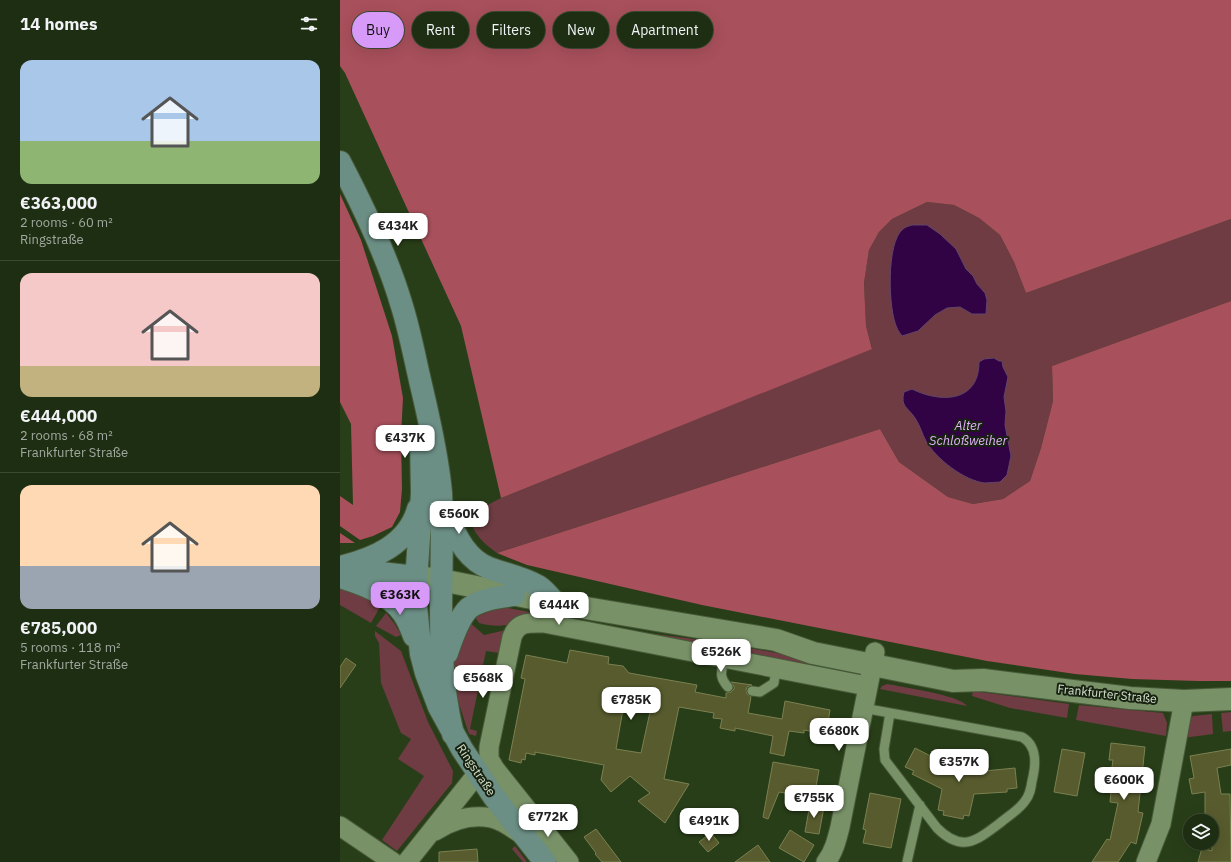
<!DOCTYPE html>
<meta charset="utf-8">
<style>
body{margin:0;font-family:"IBM Plex Sans",sans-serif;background:#2b3a20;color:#f1f3f6;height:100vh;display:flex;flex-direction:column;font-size:15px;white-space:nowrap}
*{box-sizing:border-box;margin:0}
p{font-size:13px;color:#a1a89f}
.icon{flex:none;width:22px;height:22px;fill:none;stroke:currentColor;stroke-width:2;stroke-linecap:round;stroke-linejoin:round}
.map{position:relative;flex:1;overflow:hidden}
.side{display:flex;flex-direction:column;background:#1e2e12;width:340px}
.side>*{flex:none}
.guide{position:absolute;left:12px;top:12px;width:380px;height:36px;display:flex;gap:8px}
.buttons{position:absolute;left:843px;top:814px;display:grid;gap:8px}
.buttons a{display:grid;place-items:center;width:36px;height:36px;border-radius:50%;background:#1e2e12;box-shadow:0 4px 16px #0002,0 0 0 1px #3c4a32;font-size:20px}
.price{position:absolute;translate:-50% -34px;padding:0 9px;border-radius:8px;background:#fff;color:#222;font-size:13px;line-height:26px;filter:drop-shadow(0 1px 2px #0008)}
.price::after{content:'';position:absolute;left:50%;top:24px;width:12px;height:9px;margin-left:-6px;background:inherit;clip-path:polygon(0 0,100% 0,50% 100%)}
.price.current{background:#d89af8;color:#111}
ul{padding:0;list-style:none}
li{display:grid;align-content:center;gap:8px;height:212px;padding:0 20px}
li+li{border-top:1px solid #3c4a32}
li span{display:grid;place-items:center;height:124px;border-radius:12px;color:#555}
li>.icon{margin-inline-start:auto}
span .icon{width:72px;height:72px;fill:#fffc;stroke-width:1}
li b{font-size:17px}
h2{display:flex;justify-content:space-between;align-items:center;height:48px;padding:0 20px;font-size:17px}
.pill{padding:0 14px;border-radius:18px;background:#1e2e12;box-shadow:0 4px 16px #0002,0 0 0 1px #3c4a32;font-size:14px;line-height:36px}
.pill.current{background:#d89af8;color:#111}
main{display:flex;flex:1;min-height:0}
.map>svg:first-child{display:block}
</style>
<main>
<section class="side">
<h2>14 homes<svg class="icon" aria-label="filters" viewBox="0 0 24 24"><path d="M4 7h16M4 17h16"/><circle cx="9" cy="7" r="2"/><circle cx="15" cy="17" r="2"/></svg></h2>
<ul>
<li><span style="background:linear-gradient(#a9c7e8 65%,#8fb573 0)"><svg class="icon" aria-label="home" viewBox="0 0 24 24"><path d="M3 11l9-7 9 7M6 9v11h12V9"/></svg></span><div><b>€363,000</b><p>2 rooms · 60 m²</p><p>Ringstraße</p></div></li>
<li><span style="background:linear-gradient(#f6c9c9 75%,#c2b280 0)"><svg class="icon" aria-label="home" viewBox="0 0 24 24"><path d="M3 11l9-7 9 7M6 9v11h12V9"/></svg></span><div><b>€444,000</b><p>2 rooms · 68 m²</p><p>Frankfurter Straße</p></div></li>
<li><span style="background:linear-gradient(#ffd9b3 65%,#9aa5b1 0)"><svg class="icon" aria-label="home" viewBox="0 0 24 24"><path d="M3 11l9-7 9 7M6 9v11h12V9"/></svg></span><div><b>€785,000</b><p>5 rooms · 118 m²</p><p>Frankfurter Straße</p></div></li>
</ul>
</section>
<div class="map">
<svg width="891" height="862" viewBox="0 0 891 862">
<rect width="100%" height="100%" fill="#283e18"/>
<!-- green -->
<path fill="#6e3c42" d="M 587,202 L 614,205 L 639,218 L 660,235 L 674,262 L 686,293 L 891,219 L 891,301 L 712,366 L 713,401 L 701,448 L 690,481 L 663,499 L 633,504 L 608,497 L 559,462 L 540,429 L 157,553 C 142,542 136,536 129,519 L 138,510 L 161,498 L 532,348 L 526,326 L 524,283 L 529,250 L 539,232 L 552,219 Z
M 0,586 L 16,591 L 40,607 L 31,623 L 0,605 Z
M 163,607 L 200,614 C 178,622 163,630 139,623 L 135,617 L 153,610 Z
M 46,613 L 54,623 L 61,635 L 56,637 L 36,626 Z
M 128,621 L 144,635 L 166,630 L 161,640 L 159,653 L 146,651 L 130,729 L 137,731 L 136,736 L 129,734 L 118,701 L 114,666 L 114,642 Z
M 254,626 L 376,642 L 503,665 L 501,677 Z
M 35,631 L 61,651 L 88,722 L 113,771 L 112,783 L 57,851 L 42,840 L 84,776 L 58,759 L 71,739 L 61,733 L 41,683 L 39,643 L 35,636 Z
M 547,684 C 562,687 620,695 627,706 L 540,689 L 542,686 Z
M 633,691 L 729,704 L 727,718 L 670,708 L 632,696 Z
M 739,705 L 823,713 L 827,723 L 826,736 L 736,720 Z
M 891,712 L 891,731 L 883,732 L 881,713 Z
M 872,714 L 873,734 L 843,738 L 846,720 L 853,716 Z
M 175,846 L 187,862 L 183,862 L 172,849 Z"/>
<!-- forest -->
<path fill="#a8505c" d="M 0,0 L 891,0 L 891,219 L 686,293 L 674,262 L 660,235 L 639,218 L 614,205 L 587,202 L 552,219 L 539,232 L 529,250 L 524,283 L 526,326 L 532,349 L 161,498 L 121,326 L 5,73 L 0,66 Z
M 0,194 L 21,240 L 52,336 L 63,398 L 61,436 L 62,489 L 60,512 L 52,527 L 33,536 L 20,540 L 0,526 L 0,496 L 13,505 L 11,424 L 0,402 Z
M 891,301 L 891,681 L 858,681 L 792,679 L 735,674 L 647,661 L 362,605 L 187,565 L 157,553 L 540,429 L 559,462 L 608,497 L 633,504 L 663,499 L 690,481 L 701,448 L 713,401 L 712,366 Z
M 0,533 L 15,543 L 0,543 Z"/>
<!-- water -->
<path fill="#310244" stroke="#62456c" d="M 572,225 L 587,225 L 600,234 L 616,249 L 626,269 L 633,276 L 637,284 L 645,293 L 647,300 L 646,314 L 632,314 L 620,307 L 607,308 L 595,315 L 578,331 L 562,336 C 560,333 558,331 557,328 C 548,310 546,242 563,229 C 565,227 569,226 572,225 Z
M 654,358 L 659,361 L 662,361 L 663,367 L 668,377 L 664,397 L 666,411 L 665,425 L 671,456 L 667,475 L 660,482 C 655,482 650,483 645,483 C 625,481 596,459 586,441 C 582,434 580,425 575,418 C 568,407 560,407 564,392 L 572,389 C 600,403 639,403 639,362 L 644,359 Z"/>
<!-- building -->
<path fill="#575b2d" stroke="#7b8051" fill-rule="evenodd" d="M 230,650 L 269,657 L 268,664 L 283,666 L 289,673 L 357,685 L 355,692 L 386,698 L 386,693 L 391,692 L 394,689 L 394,686 L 391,682 L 412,685 L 407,687 L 406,690 L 407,694 L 411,697 L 408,713 L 442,719 L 445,701 L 490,710 L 486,734 L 464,730 L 464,733 L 449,731 L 444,756 L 430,753 L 433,736 L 395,728 L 395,731 L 380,728 L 382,719 L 373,718 L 374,713 L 339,707 L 324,779 L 349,784 L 325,823 L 298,801 L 310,793 L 290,776 L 271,792 L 261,780 L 264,765 L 195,752 L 195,755 L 186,753 L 185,760 L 182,759 L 181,763 L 169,760 L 185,679 L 181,678 L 186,655 L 227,663 ZM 285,698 L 312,703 L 301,753 L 276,749 Z
M 6,658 L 16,665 L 0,688 L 0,667 Z
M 771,743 L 805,747 L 798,812 L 803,813 L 796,844 L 791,842 L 778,862 L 752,862 L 767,839 L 770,840 L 778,803 L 770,802 L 772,782 L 770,782 L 773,760 L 769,760 Z
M 575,748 L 624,773 L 675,768 L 677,788 L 667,789 L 667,792 L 634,794 L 629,816 L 624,815 L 623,819 L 603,815 L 604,811 L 598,810 L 602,789 L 572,774 L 574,771 L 565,767 Z
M 722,749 L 745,753 L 737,796 L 714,792 Z
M 891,749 L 891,765 L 877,768 L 881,794 L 890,794 L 891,862 L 858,862 L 862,848 L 872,851 L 872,821 L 865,821 L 865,792 L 852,794 L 849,779 L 854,778 L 850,756 Z
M 433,762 L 479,770 L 474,798 L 439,792 L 428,819 L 423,817 Z
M 530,793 L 561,799 L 551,848 L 523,843 L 526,830 L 523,829 Z
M 470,804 L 484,807 L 479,834 L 465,832 Z
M 256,829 L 281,862 L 262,862 L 255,854 L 256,853 L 244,837 Z
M 450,830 L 474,845 L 464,862 L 439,848 Z
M 371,833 L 379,843 L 368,852 L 359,842 Z
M 418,845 L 430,862 L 395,862 Z
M 137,849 L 138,862 L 99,862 L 99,852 Z"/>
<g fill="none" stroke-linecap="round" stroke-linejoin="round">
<!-- service casing -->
<g stroke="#475a39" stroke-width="11">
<path id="service" d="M 384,658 C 382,671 378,676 388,687
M 412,691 L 420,692 L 434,683 L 436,668
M 523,708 L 682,737 C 698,746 696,765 692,781 C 691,788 690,795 685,801 C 679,810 668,816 660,823 C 636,841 622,853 597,828 L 545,760 L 544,749 L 550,713
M 567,862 L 580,805"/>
</g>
<!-- minor casing -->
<g stroke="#475a39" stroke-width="21">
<path id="minor" d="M 0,826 L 53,862
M 95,831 C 112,820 131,814 151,818 C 162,820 172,828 181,834
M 67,862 L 137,774
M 229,862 L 155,769 L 149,759 L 149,747 L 172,637 C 178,621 189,623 204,623 L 527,686
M 486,862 C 494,852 497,839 500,827 L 535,652
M 806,862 L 821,824 L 844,701"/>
</g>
<!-- tertiary casing -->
<g stroke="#475a39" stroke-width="24">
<path id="tertiary" d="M 76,577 L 101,580 L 222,604 L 436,640 L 473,653 L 613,681 L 643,680 L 790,698 L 844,701 L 891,699"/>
</g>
<!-- secondary casing -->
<g stroke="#475a39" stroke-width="24">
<path id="secondary" d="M 0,162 C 23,206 47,256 61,303 C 70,331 75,360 82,389 C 90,423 98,458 101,493 C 105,573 93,655 113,734
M 81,440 L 82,493 L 75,597 L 81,654 L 86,673 L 99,707 L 122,749 L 154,797 L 205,862
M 106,510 C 113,532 125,559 149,568 C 165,574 183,577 198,586 C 205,590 210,598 216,603
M 0,567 C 33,559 68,545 78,509
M 5,569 L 76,577
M 0,577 C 22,584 49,593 63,613 C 68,620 71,628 74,636
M 107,653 C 111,641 119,617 129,608 C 142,599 159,597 174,595"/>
</g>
<!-- service -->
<use href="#service" stroke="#789167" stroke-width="9"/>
<!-- minor -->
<use href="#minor" stroke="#789167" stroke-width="19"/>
<!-- tertiary -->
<use href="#tertiary" stroke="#789167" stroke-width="22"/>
<!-- secondary -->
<use href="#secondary" stroke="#6b8e85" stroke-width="22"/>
</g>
<g text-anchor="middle" stroke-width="4" stroke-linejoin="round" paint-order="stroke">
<!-- street labels -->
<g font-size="12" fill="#d3e1ca" stroke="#182211">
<text transform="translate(767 694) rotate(6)" y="4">Frankfurter Straße</text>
<text transform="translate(136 770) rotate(56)" y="4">Ringstraße</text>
</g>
<!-- water labels -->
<g font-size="13" font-style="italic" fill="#e2b1fd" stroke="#182211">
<text x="628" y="430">Alter<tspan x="628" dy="15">Schloßweiher</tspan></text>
</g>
</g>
</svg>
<div class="buttons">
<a><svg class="icon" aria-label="layers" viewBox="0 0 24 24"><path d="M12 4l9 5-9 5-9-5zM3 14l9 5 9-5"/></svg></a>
</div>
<b class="price" style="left:58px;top:247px">€434K</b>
<b class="price" style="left:65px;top:459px">€437K</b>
<b class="price" style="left:119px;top:535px">€560K</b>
<b class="price current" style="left:60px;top:616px">€363K</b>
<b class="price" style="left:219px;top:626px">€444K</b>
<b class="price" style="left:381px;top:673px">€526K</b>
<b class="price" style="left:143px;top:699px">€568K</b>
<b class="price" style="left:291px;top:721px">€785K</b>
<b class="price" style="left:499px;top:752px">€680K</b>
<b class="price" style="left:619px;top:783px">€357K</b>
<b class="price" style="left:784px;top:801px">€600K</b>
<b class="price" style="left:474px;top:819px">€755K</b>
<b class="price" style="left:208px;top:838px">€772K</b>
<b class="price" style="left:369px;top:842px">€491K</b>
<div class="guide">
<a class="pill current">Buy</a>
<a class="pill">Rent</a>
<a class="pill">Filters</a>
<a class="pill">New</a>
<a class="pill">Apartment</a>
</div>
</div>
</main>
